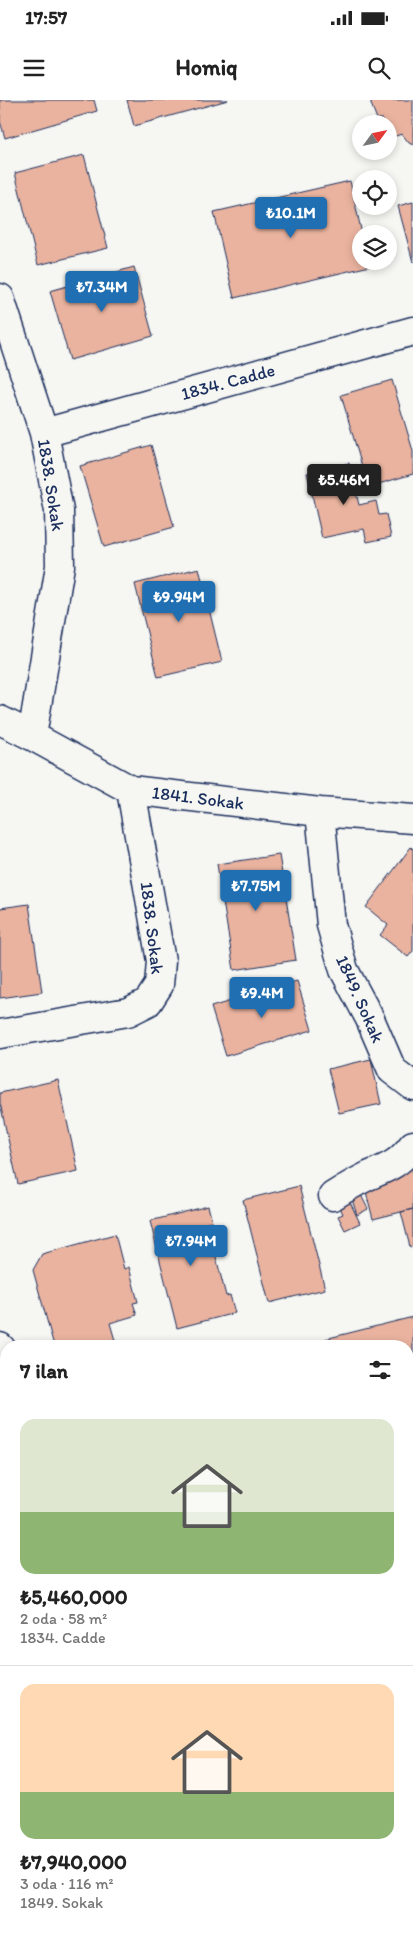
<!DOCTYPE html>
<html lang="tr">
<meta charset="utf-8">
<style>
body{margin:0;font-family:Itim,sans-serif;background:#f6f6f6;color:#222;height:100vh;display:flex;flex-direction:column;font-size:19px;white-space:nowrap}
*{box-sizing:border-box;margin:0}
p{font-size:16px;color:#767676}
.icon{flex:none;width:28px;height:28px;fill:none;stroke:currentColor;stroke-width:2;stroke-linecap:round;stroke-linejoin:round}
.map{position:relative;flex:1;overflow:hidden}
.side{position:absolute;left:0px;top:1240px;width:414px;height:601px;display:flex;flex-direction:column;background:#fff;border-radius:20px 20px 0 0;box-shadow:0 2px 8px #0003}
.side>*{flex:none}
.needle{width:32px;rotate:57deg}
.tools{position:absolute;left:352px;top:15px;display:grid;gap:10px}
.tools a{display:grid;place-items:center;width:45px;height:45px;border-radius:50%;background:#fff;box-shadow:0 2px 8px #0003;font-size:25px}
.price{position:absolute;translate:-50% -42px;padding:0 11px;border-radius:5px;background:#1f6fb2;color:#fff;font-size:16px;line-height:32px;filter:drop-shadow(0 1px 2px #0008)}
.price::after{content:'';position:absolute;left:50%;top:30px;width:15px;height:11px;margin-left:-8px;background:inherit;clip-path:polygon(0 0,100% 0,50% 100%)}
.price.selected{background:#222;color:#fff}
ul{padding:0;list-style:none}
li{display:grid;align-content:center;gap:10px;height:265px;padding:0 20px}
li+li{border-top:1px solid #e0e0e0}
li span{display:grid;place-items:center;height:155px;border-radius:15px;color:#555}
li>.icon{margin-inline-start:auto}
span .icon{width:90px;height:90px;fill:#fffc;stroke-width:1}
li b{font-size:21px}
h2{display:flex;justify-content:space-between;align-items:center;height:60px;padding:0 20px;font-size:21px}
.status{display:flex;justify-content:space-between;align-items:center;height:35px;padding:0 25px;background:#fff;direction:ltr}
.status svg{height:14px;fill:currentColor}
header{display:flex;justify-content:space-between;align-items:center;height:65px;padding:0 20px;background:#fff;font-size:22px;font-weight:700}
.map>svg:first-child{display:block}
</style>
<div class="status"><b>17:57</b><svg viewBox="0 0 49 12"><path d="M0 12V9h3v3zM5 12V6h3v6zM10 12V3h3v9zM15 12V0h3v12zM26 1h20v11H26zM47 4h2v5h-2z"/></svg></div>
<header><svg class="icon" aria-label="menu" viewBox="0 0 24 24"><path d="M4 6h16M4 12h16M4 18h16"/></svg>Homiq<svg class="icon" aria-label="search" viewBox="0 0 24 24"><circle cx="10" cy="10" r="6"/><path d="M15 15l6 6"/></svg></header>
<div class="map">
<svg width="413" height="1841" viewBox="0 0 413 1841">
<rect width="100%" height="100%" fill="#f6f6f2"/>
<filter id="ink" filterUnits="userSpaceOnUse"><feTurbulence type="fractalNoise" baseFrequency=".02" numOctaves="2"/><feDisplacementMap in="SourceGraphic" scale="10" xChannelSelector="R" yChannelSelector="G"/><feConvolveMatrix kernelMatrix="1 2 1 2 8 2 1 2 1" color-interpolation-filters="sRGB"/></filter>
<g filter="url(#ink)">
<!-- green -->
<path fill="#b1dd9b" stroke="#66867c" d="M 0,1283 L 6,1293 L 6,1671 L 0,1668 Z"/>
<!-- building -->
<path fill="#eab39f" stroke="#1b2f5e" d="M 0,0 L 94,0 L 97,11 L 5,38 L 0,21 Z
M 127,0 L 228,0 L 134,26 Z
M 371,0 L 413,0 L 413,45 L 409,43 L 402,34 L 389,38 L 389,24 L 383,24 L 382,19 L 377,19 L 371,4 Z
M 84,55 L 108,148 L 38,165 L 15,73 Z
M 350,81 L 362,134 L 361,161 L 369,161 L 370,166 L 234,198 L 214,112 Z
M 413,102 L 413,162 L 398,106 Z
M 134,167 L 153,236 L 70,260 L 50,191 Z
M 392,280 L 413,351 L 413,374 L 368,387 L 341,295 Z
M 151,345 L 174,427 L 104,447 L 80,366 Z
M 349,363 L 359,405 L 376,401 L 379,415 L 386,414 L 391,437 L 367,442 L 364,429 L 322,438 L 307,373 Z
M 199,468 L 222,562 L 158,577 L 135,484 Z
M 411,747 L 413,749 L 413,851 L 408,857 L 380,835 L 388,825 L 366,807 Z
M 279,755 L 296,860 L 234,870 L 217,764 Z
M 29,804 L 42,892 L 0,898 L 0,808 Z
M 297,881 L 312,930 L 226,956 L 211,907 Z
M 371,959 L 381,1004 L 339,1013 L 328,969 Z
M 58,980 L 78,1071 L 18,1084 L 0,1003 L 0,993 Z
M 413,1066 L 413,1109 L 373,1119 L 364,1084 Z
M 299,1086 L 325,1189 L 269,1203 L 243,1100 Z
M 358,1089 L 368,1109 L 357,1115 L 350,1093 Z
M 347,1096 L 360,1123 L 345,1130 L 338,1116 L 343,1114 L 337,1101 Z
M 208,1106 L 212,1121 L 207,1122 L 226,1196 L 230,1195 L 235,1213 L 177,1228 L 150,1121 Z
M 413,1109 L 413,1146 L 410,1147 L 401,1112 Z
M 115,1134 L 124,1169 L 129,1167 L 138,1202 L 133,1203 L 137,1215 L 110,1223 L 116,1244 L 109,1246 L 54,1246 L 33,1170 L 42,1154 Z
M 413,1217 L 413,1333 L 408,1334 L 408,1246 L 327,1246 L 325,1239 Z
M 0,1334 L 6,1343 L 6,1526 L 0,1516 Z
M 408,1831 L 413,1841 L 333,1841 L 332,1839 L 337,1835 L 408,1835 Z
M 200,1835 L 275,1835 L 279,1841 L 190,1841 Z"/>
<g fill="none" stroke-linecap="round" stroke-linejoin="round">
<!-- minor casing -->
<g stroke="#1b2f5e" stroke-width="31">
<path id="minor" d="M 0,198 L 44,333 L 59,411 L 60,466 L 32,636
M 44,333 L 413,231
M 0,620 L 32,636 L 131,690 L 320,712 L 413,719
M 320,712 L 331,825 L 344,870 L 370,919 L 392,970 L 413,986
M 0,934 L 128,912 L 148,902 L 159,885 L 161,861 L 131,690
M 333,1096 C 344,1089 356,1082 368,1076 C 389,1067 399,1064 413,1045
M 0,1247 L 6,1255
M 408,1380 L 413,1378
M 408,1699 L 413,1707"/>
</g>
<!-- secondary casing -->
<g stroke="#1b2f5e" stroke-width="31">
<path id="secondary" d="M 408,1566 L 413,1563
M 0,1744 L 6,1742
M 0,1770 L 6,1778
M 61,1841 L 68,1835"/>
</g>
<!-- minor -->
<use href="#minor" stroke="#f6f6f2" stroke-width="28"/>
<!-- secondary -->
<use href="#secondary" stroke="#f6f6f2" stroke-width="28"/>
</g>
</g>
<g text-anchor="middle" stroke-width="4.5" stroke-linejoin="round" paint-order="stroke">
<!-- street labels -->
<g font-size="18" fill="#1b2f5e" stroke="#f6f6f2">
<text transform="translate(228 282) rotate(-15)" y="6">1834. Cadde</text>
<text transform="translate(51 385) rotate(81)" y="6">1838. Sokak</text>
<text transform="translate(198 698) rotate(7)" y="6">1841. Sokak</text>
<text transform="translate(152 828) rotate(83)" y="6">1838. Sokak</text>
<text transform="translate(360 899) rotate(66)" y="6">1849. Sokak</text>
</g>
</g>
</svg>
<div class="tools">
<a><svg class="needle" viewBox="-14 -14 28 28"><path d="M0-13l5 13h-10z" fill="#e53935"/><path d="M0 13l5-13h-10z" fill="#767676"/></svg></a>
<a><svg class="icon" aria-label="locate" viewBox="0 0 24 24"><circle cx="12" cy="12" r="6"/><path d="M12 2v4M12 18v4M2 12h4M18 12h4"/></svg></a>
<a><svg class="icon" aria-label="layers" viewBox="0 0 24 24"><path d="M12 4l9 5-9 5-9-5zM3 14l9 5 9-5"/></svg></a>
</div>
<b class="price" style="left:291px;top:139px">₺10.1M</b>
<b class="price" style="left:102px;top:213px">₺7.34M</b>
<b class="price selected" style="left:344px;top:406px">₺5.46M</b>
<b class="price" style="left:179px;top:523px">₺9.94M</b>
<b class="price" style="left:256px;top:812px">₺7.75M</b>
<b class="price" style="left:262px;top:919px">₺9.4M</b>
<b class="price" style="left:191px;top:1167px">₺7.94M</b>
<section class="side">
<h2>7 ilan<svg class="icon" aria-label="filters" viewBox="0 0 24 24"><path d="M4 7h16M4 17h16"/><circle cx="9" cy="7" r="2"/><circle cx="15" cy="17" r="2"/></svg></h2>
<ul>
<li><span style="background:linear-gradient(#dfe7d0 60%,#8fb573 0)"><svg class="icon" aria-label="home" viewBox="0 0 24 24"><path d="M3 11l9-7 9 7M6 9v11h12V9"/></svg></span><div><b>₺5,460,000</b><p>2 oda · 58 m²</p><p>1834. Cadde</p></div></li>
<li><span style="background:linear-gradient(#ffd9b3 70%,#8fb573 0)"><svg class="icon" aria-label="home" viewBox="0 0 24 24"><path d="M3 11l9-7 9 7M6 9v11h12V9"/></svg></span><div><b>₺7,940,000</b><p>3 oda · 116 m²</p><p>1849. Sokak</p></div></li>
</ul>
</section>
</div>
